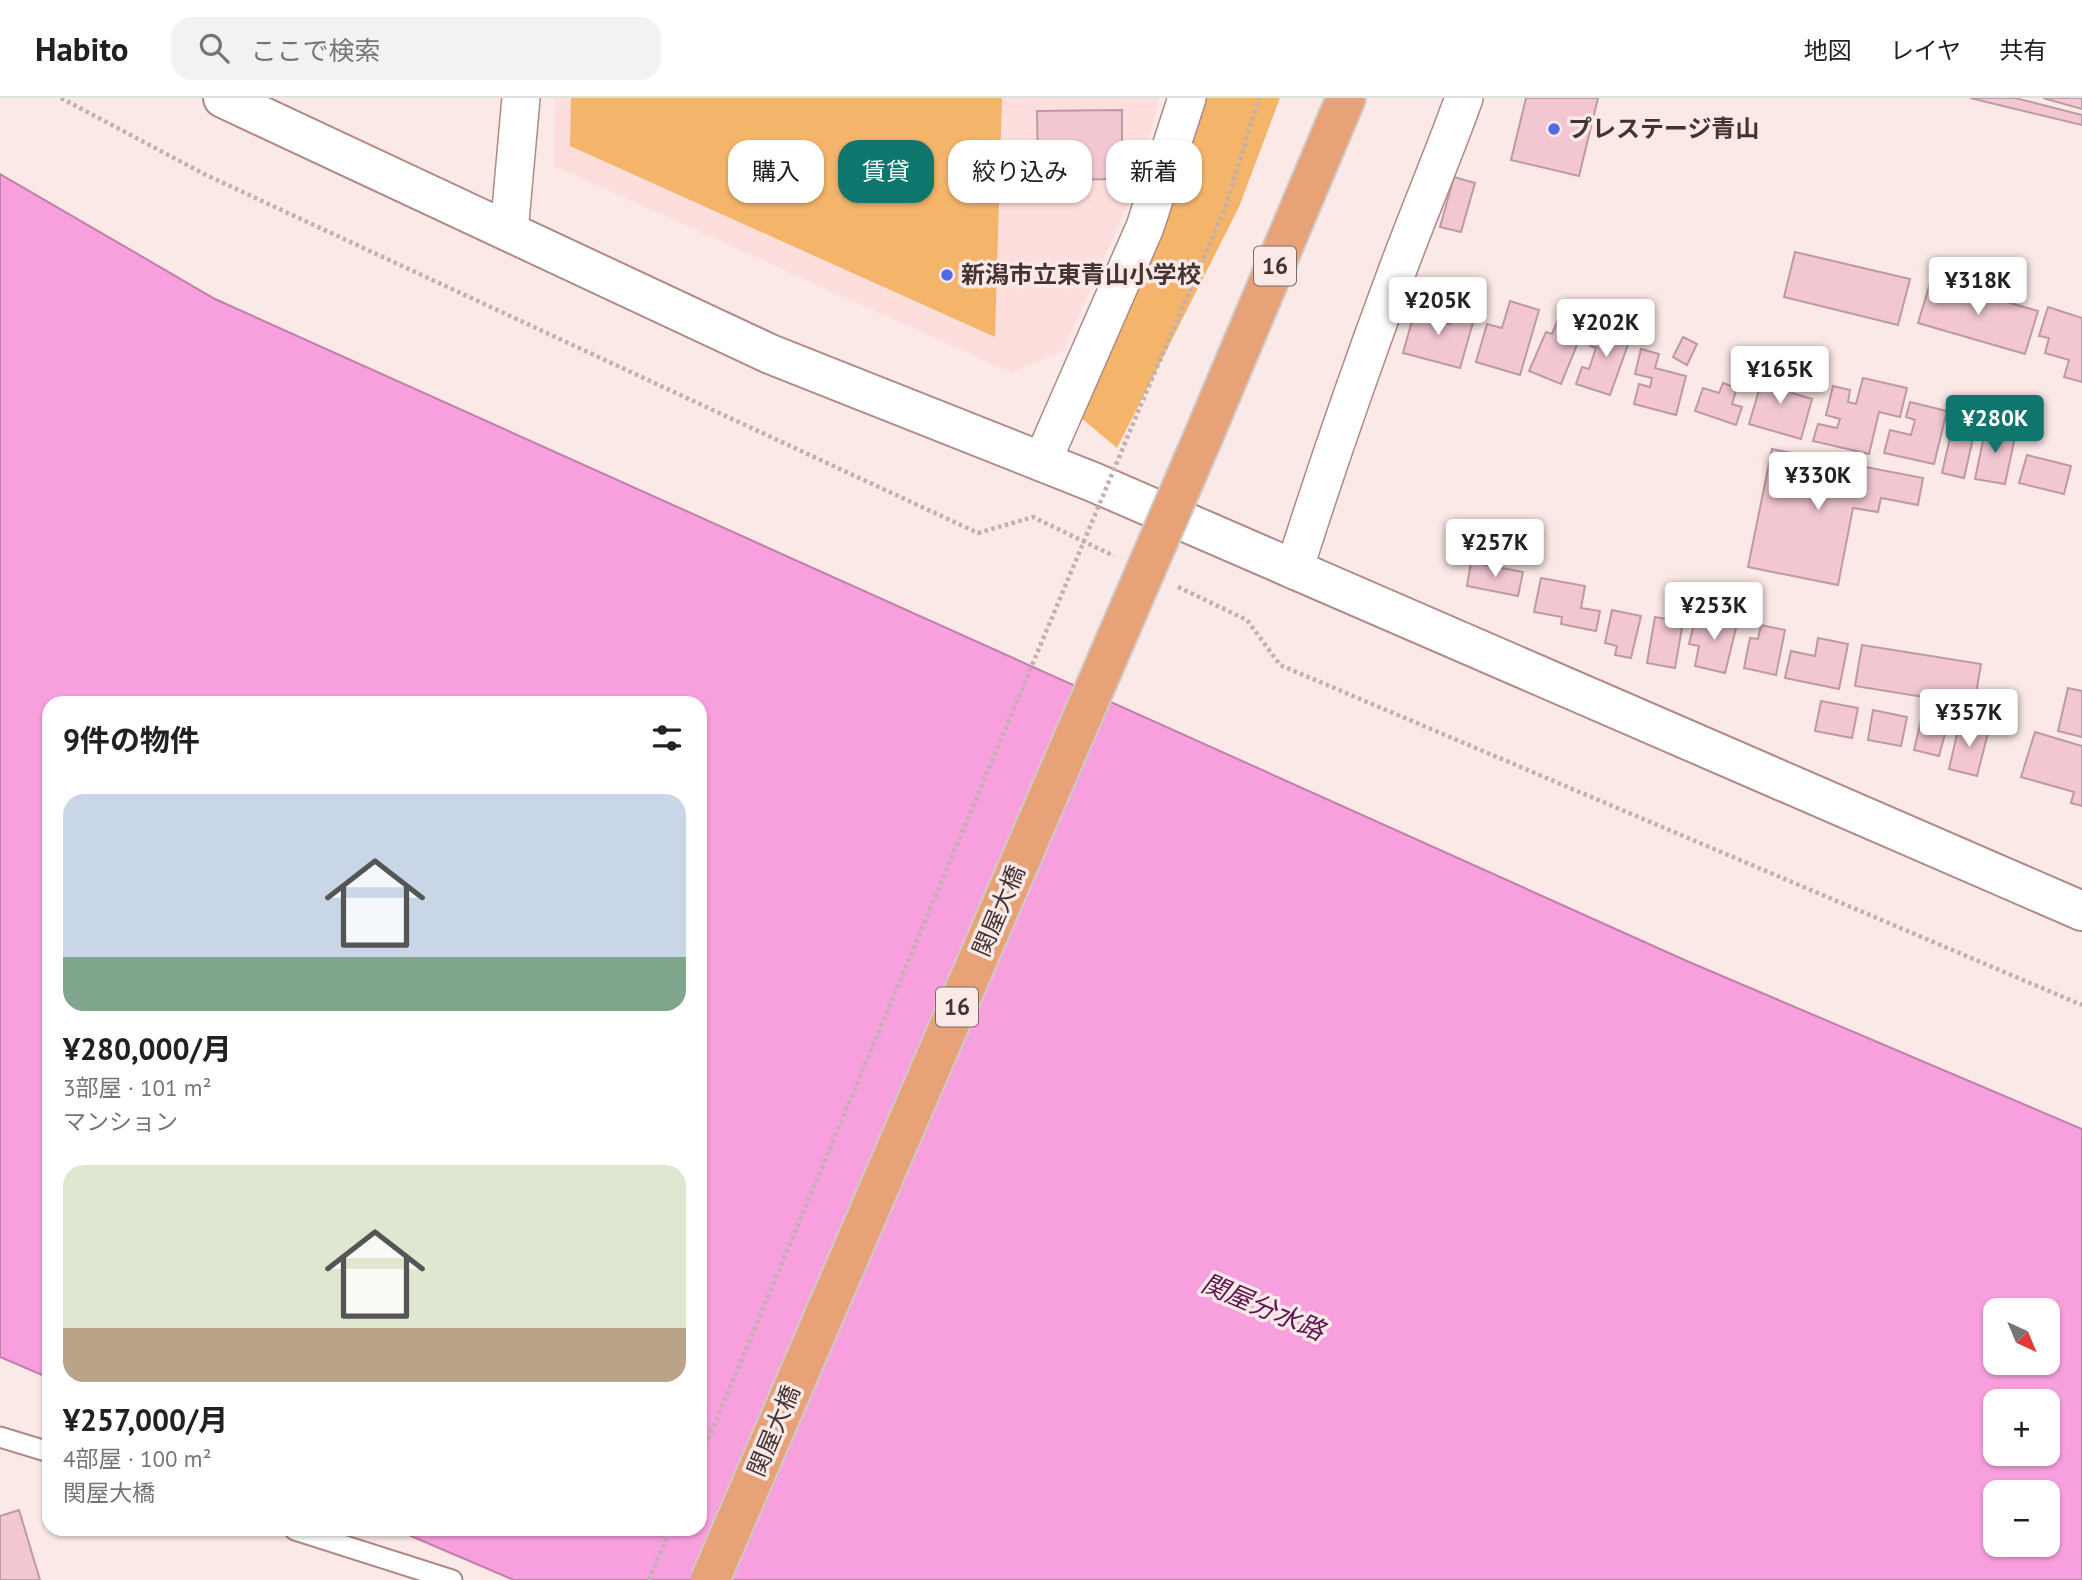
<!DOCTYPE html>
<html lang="ja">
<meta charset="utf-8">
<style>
body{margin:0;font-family:"PT Sans","Noto Sans JP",sans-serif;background:#f2f2f2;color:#202124;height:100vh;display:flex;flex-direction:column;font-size:26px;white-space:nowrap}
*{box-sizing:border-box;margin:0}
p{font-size:23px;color:#757577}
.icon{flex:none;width:38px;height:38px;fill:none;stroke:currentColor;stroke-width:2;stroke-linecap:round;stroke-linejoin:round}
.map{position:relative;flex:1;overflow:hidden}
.drawer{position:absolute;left:42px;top:598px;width:665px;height:840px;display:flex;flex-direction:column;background:#fff;border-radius:21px;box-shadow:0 2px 5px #0004}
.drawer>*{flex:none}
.guide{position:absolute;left:728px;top:42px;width:665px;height:63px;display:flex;gap:14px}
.needle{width:46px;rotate:136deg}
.buttons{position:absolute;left:1983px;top:1200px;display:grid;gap:14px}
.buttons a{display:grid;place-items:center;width:77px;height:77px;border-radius:14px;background:#fff;box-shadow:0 2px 5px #0004;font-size:35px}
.price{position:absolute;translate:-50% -60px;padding:0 16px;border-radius:7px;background:#fff;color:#222;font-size:23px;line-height:46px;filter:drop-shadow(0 2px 4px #0008)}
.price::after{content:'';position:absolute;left:50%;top:42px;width:21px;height:16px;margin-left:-10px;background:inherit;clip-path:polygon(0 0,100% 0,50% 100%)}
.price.current{background:#0f766e;color:#fff}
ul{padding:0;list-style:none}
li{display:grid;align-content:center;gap:14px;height:371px;padding:0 21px}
li span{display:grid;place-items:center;height:217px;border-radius:21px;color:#555}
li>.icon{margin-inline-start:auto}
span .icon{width:126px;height:126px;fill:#fffc;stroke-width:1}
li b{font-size:30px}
h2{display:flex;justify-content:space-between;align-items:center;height:84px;padding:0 21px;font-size:30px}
.chip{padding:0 24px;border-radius:21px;background:#fff;box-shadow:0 2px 5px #0004;font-size:24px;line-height:63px}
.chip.current{background:#0f766e;color:#fff}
header{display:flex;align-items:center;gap:42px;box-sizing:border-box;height:98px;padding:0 35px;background:#fff;border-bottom:2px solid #e0e0e0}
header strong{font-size:33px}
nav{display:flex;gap:38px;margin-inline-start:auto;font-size:24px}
.search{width:490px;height:63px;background:#f2f2f2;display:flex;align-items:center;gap:18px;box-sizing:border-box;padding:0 24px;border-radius:21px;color:#757577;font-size:26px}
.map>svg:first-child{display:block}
</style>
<header>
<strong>Habito</strong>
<div class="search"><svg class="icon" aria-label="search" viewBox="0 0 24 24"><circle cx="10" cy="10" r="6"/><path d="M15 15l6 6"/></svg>ここで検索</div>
<nav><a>地図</a><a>レイヤ</a><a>共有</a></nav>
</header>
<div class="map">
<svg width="2082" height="1482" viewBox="0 0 2082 1482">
<rect width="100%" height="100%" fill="#fae9e7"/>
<!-- built -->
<path fill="#fddedc" d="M 555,0 L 1160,0 L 1130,101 L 1063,253 L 1012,275 L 554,68 Z"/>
<!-- green -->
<path fill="#f4b56a" d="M 571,0 L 1002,0 L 995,239 L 570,48 Z
M 1194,0 L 1280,0 L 1239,109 L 1117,350 L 1074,314 Z"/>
<!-- water -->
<path fill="#f8a0de" stroke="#c27faa" stroke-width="2" fill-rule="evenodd" d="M 0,76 L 215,201 L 1689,864 L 2082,1031 L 2082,1482 L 514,1482 L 397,1432 L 700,1432 L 700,606 L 49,606 L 49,1280 L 0,1259 ZM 1995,1213 L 2048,1213 L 2048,1265 L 1995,1265 ZM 1995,1304 L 2048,1304 L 2048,1356 L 1995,1356 ZM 1995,1395 L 2048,1395 L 2048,1447 L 1995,1447 Z"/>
<!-- building -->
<path fill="#f2c7d2" stroke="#bf99a3" stroke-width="2" d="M 1526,0 L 1598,0 L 1579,78 L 1511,62 Z
M 1970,0 L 2015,0 L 2082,17 L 2082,27 Z
M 2043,0 L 2082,0 L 2082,11 Z
M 1122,12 L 1122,81 L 1038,82 L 1037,13 Z
M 1454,79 L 1475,85 L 1461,134 L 1440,129 Z
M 1795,154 L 1910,181 L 1898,227 L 1784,199 Z
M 1931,182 L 2038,213 L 2025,256 L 1918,225 Z
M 1510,203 L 1539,212 L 1520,277 L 1476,264 L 1487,226 L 1502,230 Z
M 1417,205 L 1439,211 L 1436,222 L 1450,226 L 1453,215 L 1474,221 L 1460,270 L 1403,255 Z
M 1563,209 L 1588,220 L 1561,286 L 1529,273 L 1546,234 L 1552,236 Z
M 2048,209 L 2082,220 L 2082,284 L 2064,279 L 2069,262 L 2045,255 L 2049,240 L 2039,238 Z
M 1613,223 L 1634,230 L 1610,297 L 1576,286 L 1582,269 L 1589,271 L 1596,250 L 1590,248 L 1595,235 L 1607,240 Z
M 1683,239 L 1697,246 L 1687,267 L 1673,259 Z
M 1641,251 L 1659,256 L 1655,270 L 1686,278 L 1676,317 L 1634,306 L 1639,286 L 1650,289 L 1652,280 L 1635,276 Z
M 1765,272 L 1795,281 L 1792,295 L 1812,301 L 1801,341 L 1749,326 Z
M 1863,280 L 1907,290 L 1900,319 L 1879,314 L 1869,356 L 1813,343 L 1818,326 L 1837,330 L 1840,321 L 1826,317 L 1833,288 L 1850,292 L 1848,304 L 1856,306 Z
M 1723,285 L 1737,290 L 1732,306 L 1742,309 L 1736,327 L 1695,313 L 1703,290 L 1719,295 Z
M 1910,304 L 1947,313 L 1934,366 L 1884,355 L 1890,332 L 1911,337 L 1915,322 L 1906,319 Z
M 1954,322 L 1976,327 L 1964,380 L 1942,375 Z
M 1986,328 L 2016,334 L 2005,386 L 1975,381 Z
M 1772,351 L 1923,380 L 1918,407 L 1881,400 L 1878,414 L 1853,410 L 1838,487 L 1748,469 Z
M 2027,357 L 2071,368 L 2064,396 L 2019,385 Z
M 1471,464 L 1523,474 L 1518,498 L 1467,488 Z
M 1541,480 L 1585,488 L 1581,510 L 1600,513 L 1596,533 L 1561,526 L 1562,519 L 1534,514 Z
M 1612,512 L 1641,518 L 1631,560 L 1615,557 L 1617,548 L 1605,545 Z
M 1706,515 L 1738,522 L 1725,575 L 1695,568 L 1699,548 L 1689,546 L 1694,526 L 1703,528 Z
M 1655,519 L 1683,524 L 1675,570 L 1647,565 Z
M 1761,527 L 1785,532 L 1776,577 L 1744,570 L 1750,540 L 1758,541 Z
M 1818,540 L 1848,546 L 1839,591 L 1785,580 L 1791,553 L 1815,558 Z
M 1862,547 L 1981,566 L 1974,607 L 1855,588 Z
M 2068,590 L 2082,593 L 2082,639 L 2058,633 Z
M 1821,603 L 1858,610 L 1852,640 L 1815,633 Z
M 1873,612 L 1907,619 L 1901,648 L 1868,642 Z
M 1922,618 L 1948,624 L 1939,658 L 1914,652 Z
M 1960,623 L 1989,631 L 1977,678 L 1949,671 Z
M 2035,634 L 2082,648 L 2082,708 L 2071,705 L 2074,694 L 2021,679 Z
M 19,1412 L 40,1482 L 0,1482 L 0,1418 Z"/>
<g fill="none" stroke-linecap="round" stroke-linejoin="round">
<!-- service casing -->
<g stroke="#af8985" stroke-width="23">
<path id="service" d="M 0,1339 L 49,1354
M 295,1432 L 452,1482"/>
</g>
<!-- minor casing -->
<g stroke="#af8985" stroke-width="40">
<path id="minor" d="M 509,134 L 521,0
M 1042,364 L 1145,129 L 1187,0
M 1294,472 C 1325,374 1359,276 1395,179 C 1417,119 1442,61 1464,0"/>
</g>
<!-- tertiary casing -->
<g stroke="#af8985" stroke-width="42">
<path id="tertiary" d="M 223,0 L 770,256 L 1093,384 L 2082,813"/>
</g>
<!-- primary casing -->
<g stroke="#cecaca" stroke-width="42">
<path id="primary" d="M 1204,337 L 1346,0"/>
</g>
<!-- path -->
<path stroke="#c1b0af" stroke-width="4.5" stroke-dasharray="3.5 3.5" stroke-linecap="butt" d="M 61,0 L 206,77 L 978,435 L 1033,419 L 1114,458
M 1143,302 L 1225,110 L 1259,0
M 1178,489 L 1247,522 L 1280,567 L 2082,907
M 649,1482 L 670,1432"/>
<!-- service -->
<use href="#service" stroke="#fff" stroke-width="19"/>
<!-- minor -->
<use href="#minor" stroke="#fff" stroke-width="37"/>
<!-- tertiary -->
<use href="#tertiary" stroke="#fff" stroke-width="38"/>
<!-- primary -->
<use href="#primary" stroke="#e8a277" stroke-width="38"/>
<!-- primary-bridge casing -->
<g stroke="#cecaca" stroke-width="42" stroke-linecap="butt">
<path id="primary-bridge" d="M 710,1482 L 1204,337"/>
</g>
<!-- path-bridge -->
<path stroke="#c1b0af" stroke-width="4.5" stroke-dasharray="3.5 3.5" stroke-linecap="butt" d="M 700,1361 L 1143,302"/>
<!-- primary-bridge -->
<use href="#primary-bridge" stroke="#e8a277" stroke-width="38"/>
</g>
<!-- markers -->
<g fill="#506be0" stroke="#fae9e7" stroke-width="2.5">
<circle cx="1554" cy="31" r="7"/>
<circle cx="947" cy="177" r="7"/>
</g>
<g text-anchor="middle" stroke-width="7" stroke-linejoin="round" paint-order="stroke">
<!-- shield labels -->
<g fill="#fae9e7" stroke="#7a6a68" stroke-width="2">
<rect x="1254" y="148.5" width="42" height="39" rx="5"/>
<rect x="936" y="889.5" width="42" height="39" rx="5"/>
</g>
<g font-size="23" font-weight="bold" fill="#433332">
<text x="1275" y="176">16</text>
<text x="957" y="917">16</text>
</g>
<!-- poi labels -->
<g font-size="24" font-weight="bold" fill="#433332" stroke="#fae9e7" text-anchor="start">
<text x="1568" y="39">プレステージ青山</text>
<text x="961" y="185">新潟市立東青山小学校</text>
</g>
<!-- street labels -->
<g font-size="24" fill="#433332" stroke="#fae9e7">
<text transform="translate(999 813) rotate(-67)" y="8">関屋大橋</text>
<text transform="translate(774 1333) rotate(-67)" y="8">関屋大橋</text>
</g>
<!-- water labels -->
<g font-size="26" font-style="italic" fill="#60144f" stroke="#fae9e7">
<text transform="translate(1263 1209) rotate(23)" y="9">関屋分水路</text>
</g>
</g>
</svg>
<div class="buttons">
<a><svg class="needle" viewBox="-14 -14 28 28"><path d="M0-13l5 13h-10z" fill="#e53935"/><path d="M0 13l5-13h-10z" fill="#757577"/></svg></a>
<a>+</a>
<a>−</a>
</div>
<b class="price" style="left:1978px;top:219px">¥318K</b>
<b class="price" style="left:1438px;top:239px">¥205K</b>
<b class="price" style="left:1606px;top:261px">¥202K</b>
<b class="price" style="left:1780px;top:308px">¥165K</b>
<b class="price current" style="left:1995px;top:357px">¥280K</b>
<b class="price" style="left:1818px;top:414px">¥330K</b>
<b class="price" style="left:1495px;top:481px">¥257K</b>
<b class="price" style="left:1714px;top:544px">¥253K</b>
<b class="price" style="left:1969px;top:651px">¥357K</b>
<div class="guide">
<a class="chip">購入</a>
<a class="chip current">賃貸</a>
<a class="chip">絞り込み</a>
<a class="chip">新着</a>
</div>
<section class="drawer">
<h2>9件の物件<svg class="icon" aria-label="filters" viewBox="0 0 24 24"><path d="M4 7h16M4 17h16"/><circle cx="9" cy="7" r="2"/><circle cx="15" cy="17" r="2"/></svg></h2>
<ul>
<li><span style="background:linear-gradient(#c9d6e8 75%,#7fa58c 0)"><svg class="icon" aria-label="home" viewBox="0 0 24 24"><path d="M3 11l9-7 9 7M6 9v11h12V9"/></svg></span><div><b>¥280,000/月</b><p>3部屋 · 101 m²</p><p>マンション</p></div></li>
<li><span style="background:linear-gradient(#dfe7d0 75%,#b9a48a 0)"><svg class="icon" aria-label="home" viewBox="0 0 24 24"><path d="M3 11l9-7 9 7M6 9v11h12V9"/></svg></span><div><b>¥257,000/月</b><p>4部屋 · 100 m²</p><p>関屋大橋</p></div></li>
</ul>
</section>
</div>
